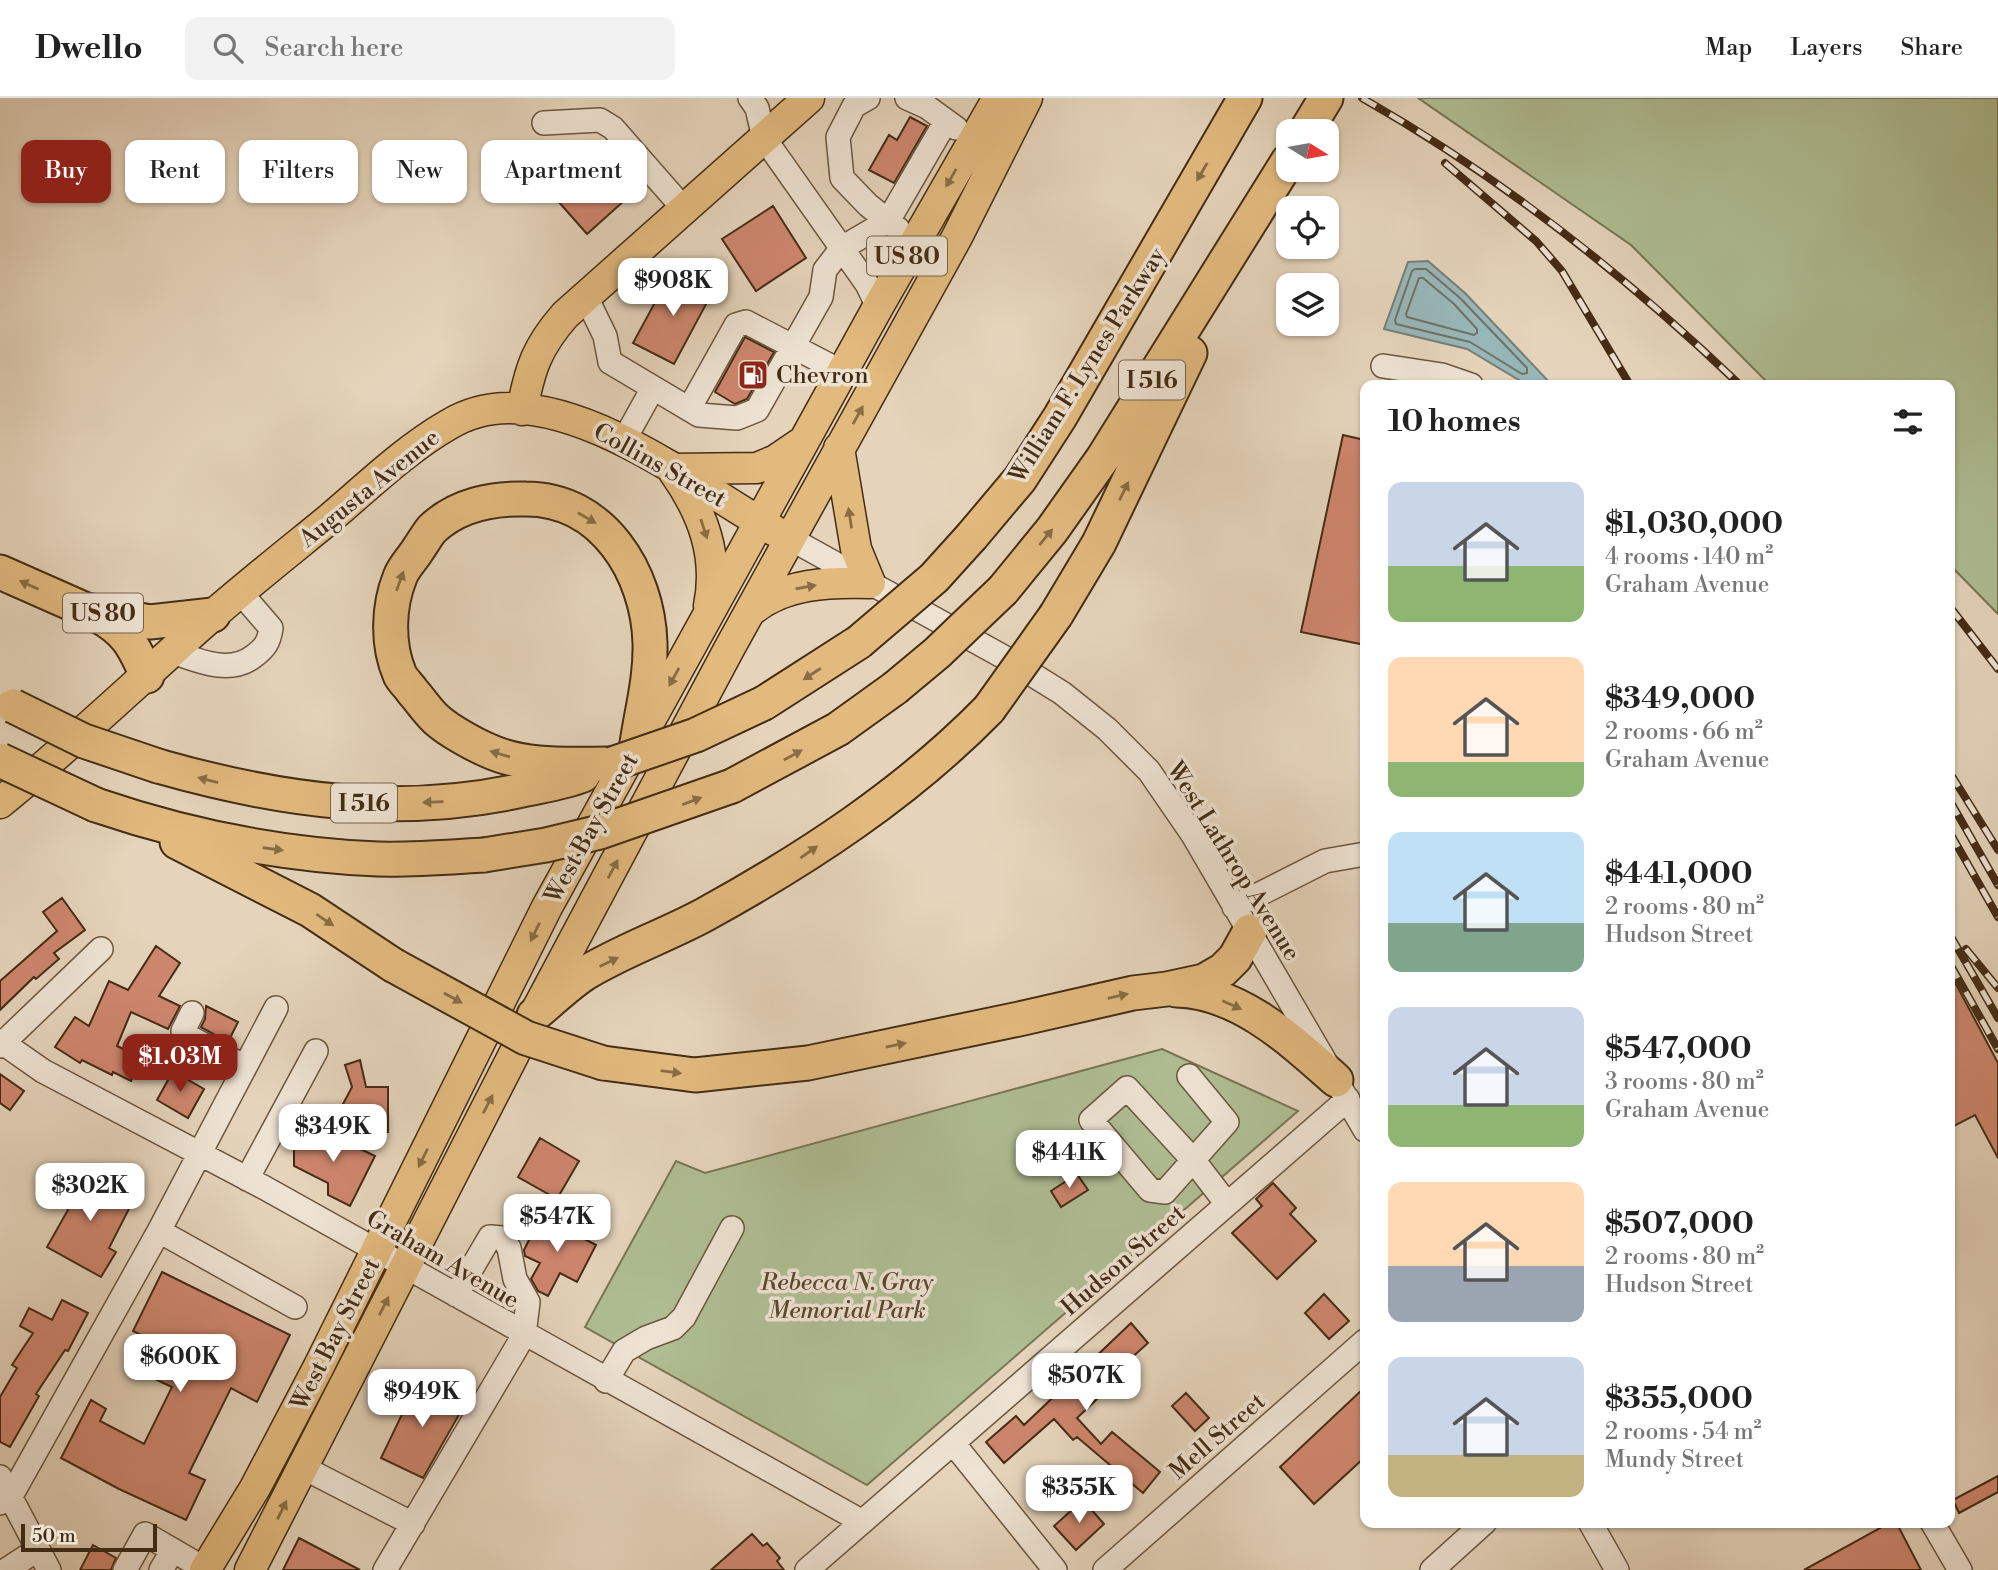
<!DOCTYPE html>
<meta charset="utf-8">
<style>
body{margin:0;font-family:"Libre Bodoni",serif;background:#f2f2f2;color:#222;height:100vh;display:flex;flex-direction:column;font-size:26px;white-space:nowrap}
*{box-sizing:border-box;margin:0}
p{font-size:23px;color:#767676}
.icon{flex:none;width:38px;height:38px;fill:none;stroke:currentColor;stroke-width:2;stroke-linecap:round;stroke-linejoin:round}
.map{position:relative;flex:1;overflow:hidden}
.drawer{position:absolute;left:1360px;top:282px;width:595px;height:1148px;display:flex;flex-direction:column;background:#fff;border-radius:14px;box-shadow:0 2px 5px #0004}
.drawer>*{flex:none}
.guide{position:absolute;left:21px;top:42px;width:665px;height:63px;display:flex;gap:14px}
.needle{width:46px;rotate:101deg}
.fabs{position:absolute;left:1276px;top:21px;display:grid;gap:14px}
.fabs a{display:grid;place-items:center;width:63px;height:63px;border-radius:14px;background:#fff;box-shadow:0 2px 5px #0004;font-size:35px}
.scale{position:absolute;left:21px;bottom:18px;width:136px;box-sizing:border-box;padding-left:7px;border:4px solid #442c14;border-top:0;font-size:19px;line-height:24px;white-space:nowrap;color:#442c14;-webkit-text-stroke:5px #eee3d3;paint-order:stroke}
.price{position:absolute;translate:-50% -60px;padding:0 16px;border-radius:14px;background:#fff;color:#222;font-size:23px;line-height:46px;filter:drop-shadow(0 2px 4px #0008)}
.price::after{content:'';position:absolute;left:50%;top:42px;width:21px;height:16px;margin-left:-10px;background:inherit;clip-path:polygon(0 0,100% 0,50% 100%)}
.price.selected{background:#8f2418;color:#fff}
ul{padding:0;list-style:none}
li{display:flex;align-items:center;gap:21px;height:175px;padding:0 28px}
li span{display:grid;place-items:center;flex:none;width:196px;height:140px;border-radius:14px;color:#555}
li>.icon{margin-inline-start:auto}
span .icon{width:84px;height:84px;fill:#fffc;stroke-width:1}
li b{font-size:30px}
h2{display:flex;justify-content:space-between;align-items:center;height:84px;padding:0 28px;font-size:30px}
.pill{padding:0 24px;border-radius:14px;background:#fff;box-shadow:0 2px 5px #0004;font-size:24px;line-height:63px}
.pill.selected{background:#8f2418;color:#fff}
header{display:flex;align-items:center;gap:42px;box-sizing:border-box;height:98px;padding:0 35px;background:#fff;border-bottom:2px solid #e0e0e0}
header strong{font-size:33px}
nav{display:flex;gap:38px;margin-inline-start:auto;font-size:24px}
.search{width:490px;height:63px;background:#f2f2f2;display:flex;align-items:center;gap:18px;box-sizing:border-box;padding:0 24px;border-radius:14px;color:#767676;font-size:26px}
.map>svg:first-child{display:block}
</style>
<header>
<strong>Dwello</strong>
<div class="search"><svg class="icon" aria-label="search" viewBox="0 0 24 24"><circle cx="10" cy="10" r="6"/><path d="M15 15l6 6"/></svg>Search here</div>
<nav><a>Map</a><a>Layers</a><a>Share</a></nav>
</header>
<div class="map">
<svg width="1998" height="1472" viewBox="0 0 1998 1472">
<rect width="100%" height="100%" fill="#e5d4bb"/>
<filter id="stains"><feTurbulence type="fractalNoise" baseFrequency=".00286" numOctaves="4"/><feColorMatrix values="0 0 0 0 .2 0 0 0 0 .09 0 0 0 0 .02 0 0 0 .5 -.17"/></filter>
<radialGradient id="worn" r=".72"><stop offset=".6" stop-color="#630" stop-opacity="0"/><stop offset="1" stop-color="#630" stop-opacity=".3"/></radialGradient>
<!-- green -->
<path fill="#afbe94" stroke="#7a7554" stroke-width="2" d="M 1418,0 L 1998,0 L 1998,516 L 1950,467 L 1950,287 L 1770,287 L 1631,147 Z
M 1162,951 L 1298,1013 L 867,1387 L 585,1229 L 676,1063 L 705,1075 Z"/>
<!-- water -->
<path fill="#98b7b9" stroke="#767f77" stroke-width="2" d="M 1428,163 L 1465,195 L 1552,287 L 1527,287 L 1467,251 L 1384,231 L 1408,164 Z"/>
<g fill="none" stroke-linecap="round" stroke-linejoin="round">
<!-- shore -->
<path stroke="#6e7266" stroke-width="2" d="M 1415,171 L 1426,171 L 1460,200 L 1527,270 L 1527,275 L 1522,276 L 1470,244 L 1396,226 L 1395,222 L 1412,173 Z
M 1419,180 L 1423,180 L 1454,206 L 1477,231 L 1477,235 L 1474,237 L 1407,219 L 1406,216 Z"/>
</g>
<!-- building -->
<path fill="#ce866e" stroke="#442c14" stroke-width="2" d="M 910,19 L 927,28 L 894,85 L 869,72 L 889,37 L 897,42 Z
M 590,45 L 634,94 L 587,136 L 543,86 Z
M 773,108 L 806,160 L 756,193 L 722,141 Z
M 672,173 L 712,195 L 674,266 L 633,245 Z
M 745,239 L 774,254 L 747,301 L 735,306 L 715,294 Z
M 1343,337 L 1365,342 L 1365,547 L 1301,534 Z
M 62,800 L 85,832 L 54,855 L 59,861 L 36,881 L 34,879 L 0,912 L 0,883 L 57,833 L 43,814 Z
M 156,848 L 180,865 L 159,898 L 180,908 L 168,931 L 131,914 L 117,948 L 142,960 L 131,983 L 113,974 L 112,977 L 82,962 L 80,965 L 55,949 L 75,919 L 89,928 L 109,883 L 128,892 Z
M 1950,875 L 1998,965 L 1998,1060 L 1975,1017 L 1954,1028 L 1950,1020 Z
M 206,908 L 238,924 L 228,944 L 201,929 L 205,921 Z
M 360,962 L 366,989 L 388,989 L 388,1034 L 343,1034 L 343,1006 L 352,989 L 345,967 Z
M 173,973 L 204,991 L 188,1020 L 157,1002 Z
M 0,976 L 24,993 L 10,1012 L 0,1005 Z
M 317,1030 L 375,1058 L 350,1108 L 328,1097 L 328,1085 L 294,1068 L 294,1040 L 312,1041 Z
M 540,1040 L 579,1063 L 557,1101 L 518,1079 Z
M 76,1072 L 134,1101 L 109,1150 L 116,1154 L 101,1179 L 47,1149 L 69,1110 L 59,1105 Z
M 1077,1076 L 1088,1092 L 1061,1109 L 1051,1093 Z
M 1273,1085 L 1296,1110 L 1290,1116 L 1316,1143 L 1277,1181 L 1232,1135 L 1262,1108 L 1256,1101 Z
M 541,1118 L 596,1147 L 577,1184 L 560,1175 L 548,1198 L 538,1193 L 531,1181 L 540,1165 L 525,1158 L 524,1152 Z
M 162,1174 L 290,1237 L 257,1304 L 231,1290 L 189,1375 L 205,1382 L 186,1422 L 119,1391 L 61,1360 L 91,1302 L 106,1311 L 100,1323 L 144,1346 L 172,1289 L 138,1273 L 153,1243 L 133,1233 Z
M 1324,1196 L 1349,1223 L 1329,1241 L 1305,1215 Z
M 62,1202 L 88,1215 L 68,1253 L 65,1252 L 36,1296 L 39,1298 L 10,1349 L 0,1344 L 0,1299 L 17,1270 L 12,1267 L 33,1235 L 20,1228 L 29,1210 L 52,1222 Z
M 1131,1225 L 1148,1245 L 1129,1262 L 1133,1267 L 1077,1320 L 1101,1346 L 1112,1334 L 1160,1374 L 1143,1395 L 1077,1339 L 1073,1342 L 1054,1321 L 1004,1365 L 986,1344 L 1016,1318 L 1024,1327 Z
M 418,1283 L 465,1306 L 423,1380 L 381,1360 Z
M 1365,1289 L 1365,1359 L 1314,1406 L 1280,1369 Z
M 1186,1295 L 1209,1320 L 1195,1333 L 1172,1308 Z
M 1998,1378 L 1998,1394 L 1959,1415 L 1953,1402 Z
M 1083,1402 L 1104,1426 L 1076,1452 L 1054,1428 Z
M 1891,1424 L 1896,1424 L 1921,1472 L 1804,1472 Z
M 752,1436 L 763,1448 L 767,1445 L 780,1460 L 777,1463 L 784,1472 L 711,1472 Z
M 299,1440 L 360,1472 L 283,1472 Z
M 93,1447 L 116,1460 L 111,1472 L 80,1472 Z"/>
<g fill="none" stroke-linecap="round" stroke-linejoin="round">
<!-- minor casing -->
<g stroke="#6c563e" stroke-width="26">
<path id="minor" d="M 750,0 L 757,10 L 764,40 L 867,186 L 878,209
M 868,0 L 854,8 L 838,39 L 842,80 L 868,107 L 898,131
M 907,0 L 927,9 L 956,30
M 544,25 L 600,22 L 613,30 L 684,111
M 586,199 L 605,238 L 610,264 L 699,317 L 737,320 L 757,312 L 821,199 L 825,172 L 842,150 L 888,123 L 946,23
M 1383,268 L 1442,277 L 1471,287
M 689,311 L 736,227 L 746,224 L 842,274
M 623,344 L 653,290
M 791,441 L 1009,562 L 1062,595 L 1107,631 L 1149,673 L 1193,737 L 1365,1032
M 173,554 C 199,563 230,577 254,558 C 265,550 269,544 271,530 L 240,494
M 1234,809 L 1325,763 L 1365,756
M 192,915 L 183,933 L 189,939 L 245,969
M 0,943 L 43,973 L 265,1090 L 861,1423
M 0,948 L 101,851
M 1189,978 L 1227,1024 L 1165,1094 L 1150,1092 L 1091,1022 L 1127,990 L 1194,1063 L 1227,1106
M 247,1081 L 316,953
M 159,1133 L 295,1209
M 606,1283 L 624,1253 L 646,1240 L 673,1230 L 684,1219 L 732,1130
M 953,1345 L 1055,1472
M 302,1369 L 413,1426
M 0,1379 L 49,1472
M 0,1405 L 11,1398 L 159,1133 L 276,910
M 1590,1424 L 1617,1472
M 1932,1424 L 1960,1472
M 6,1472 L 37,1452
M 125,1472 L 145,1436 L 205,1471
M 161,1472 L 173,1452
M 385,1472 L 524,1237 L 528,1204 L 515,1181 L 509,1150 L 503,1140 L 490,1139 L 456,1197
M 807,1472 L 1348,1001
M 1105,1472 L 1365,1243
M 1432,1472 L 1485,1424"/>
</g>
<!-- major casing -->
<g stroke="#442c14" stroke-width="33">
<path id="major" d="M 522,312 C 530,270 537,249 565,217 L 809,0
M 672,371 L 757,370 L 776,362 L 801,345
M 674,374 C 703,415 719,458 709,508
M 752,512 C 785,485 829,484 870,485 L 856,451 L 839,350
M 0,705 C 74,645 142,579 214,516 C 251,484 290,453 328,422 C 366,390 406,351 448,327 C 466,316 488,310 509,310 C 600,311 698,389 775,433
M 205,1472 L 255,1390 L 318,1270 L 547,809 L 878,209 L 998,0
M 250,1472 L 534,917 L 729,551 L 957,139 L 1027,0"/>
</g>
<!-- highway casing -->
<g stroke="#442c14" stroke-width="37">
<path id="highway" d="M 1306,33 L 1326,0
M 972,438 L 1020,381 L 1060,319 L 1245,0
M 0,474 L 86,512 L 150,524 L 213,517
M 1003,492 L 1052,432 L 1103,360 L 1288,63
M 97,517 C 126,532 134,548 147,578
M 1056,517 L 1099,445 L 1190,255
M 764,605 L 859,544
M 612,666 C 571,666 525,670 487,652 C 473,646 448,632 437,622 C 428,614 421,603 413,594 C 409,588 403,583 400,577 C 387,547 388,509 400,479 C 403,470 412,461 417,453 C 422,446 427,437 432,431 C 457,407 493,400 526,401 C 603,401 648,475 650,545 C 651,579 642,612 637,645
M 158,668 C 281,703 400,720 527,691 C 546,687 565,684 583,677
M 732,688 L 838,631 L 895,590
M 96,707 C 187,738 281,757 378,761 C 413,762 449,759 484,757
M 177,744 L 310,812 L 393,867
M 1176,892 C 1239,893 1292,943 1336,982
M 534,917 C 550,904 566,888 584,876 C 621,853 665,838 704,817 C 806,761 907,695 989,611
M 603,965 L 695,977 L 808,965 L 1019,921 L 1133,895 L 1167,891 L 1204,883 L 1223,872 L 1235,860 L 1250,833"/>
</g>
<!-- minor -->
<use href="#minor" stroke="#eee3d3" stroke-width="23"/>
<!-- major -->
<use href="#major" stroke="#e2ba7e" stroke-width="30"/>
<!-- highway -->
<use href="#highway" stroke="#e2ba7e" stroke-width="33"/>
<!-- rail casing -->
<g stroke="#442c14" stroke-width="8">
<path id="rail" d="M 1362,0 C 1501,79 1625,177 1740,287
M 1445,65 L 1536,143 L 1562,173 L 1630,287
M 1950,509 L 1998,571
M 1950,675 L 1998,752
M 1950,703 L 1998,787
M 1950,735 L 1998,819
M 1950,837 L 1998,920
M 1966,851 L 1998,890
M 1950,866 L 1998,951"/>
</g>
<!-- rail -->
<use href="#rail" stroke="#eee3d3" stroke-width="5" stroke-dasharray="16" stroke-linecap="butt"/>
<!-- highway-bridge casing -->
<g stroke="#442c14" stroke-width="37" stroke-linecap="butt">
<path id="highway-bridge" d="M 859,544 L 934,480 L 972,438
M 895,590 L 937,555 L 1003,492
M 13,608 L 84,643 L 158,668
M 989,611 L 1056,517
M 0,662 L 96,707
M 612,666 L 696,637 L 764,605
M 484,757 L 546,747 L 600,734 L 732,688
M 393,867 L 526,940 L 603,965"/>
</g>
<!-- highway-bridge -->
<use href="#highway-bridge" stroke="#e2ba7e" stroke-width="33"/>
</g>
<!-- one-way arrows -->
<defs><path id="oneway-solid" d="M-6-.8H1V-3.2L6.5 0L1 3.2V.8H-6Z" transform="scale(1.75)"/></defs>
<g fill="#8b6c44">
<use href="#oneway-solid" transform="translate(1202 74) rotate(120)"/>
<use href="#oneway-solid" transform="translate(951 80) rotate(120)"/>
<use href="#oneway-solid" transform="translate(858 317) rotate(-61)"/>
<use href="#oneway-solid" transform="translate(1124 393) rotate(-64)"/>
<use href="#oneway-solid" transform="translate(587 420) rotate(30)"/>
<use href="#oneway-solid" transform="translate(850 420) rotate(-99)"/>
<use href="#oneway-solid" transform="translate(704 431) rotate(72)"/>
<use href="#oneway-solid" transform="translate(1046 439) rotate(-51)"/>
<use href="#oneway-solid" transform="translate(400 483) rotate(-70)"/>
<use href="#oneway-solid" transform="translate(29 487) rotate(-156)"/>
<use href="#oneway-solid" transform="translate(806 489) rotate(-10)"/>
<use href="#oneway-solid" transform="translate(812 576) rotate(147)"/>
<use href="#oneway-solid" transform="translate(674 579) rotate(119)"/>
<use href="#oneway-solid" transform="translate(500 656) rotate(-163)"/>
<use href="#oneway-solid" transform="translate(793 657) rotate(-29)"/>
<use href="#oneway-solid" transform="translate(208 682) rotate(-166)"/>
<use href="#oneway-solid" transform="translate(692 703) rotate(-21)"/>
<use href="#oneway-solid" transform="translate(433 704) rotate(178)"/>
<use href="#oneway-solid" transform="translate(273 751) rotate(8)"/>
<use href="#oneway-solid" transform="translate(809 754) rotate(-35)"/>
<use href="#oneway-solid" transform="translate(613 771) rotate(-62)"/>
<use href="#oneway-solid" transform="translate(325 822) rotate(34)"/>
<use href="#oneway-solid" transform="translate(535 834) rotate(116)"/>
<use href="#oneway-solid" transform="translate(609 864) rotate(-26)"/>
<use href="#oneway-solid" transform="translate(1118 898) rotate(-13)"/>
<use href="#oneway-solid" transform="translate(453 900) rotate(29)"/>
<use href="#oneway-solid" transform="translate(1232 907) rotate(24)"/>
<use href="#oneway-solid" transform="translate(896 947) rotate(-12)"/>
<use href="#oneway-solid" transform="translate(671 974) rotate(7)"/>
<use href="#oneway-solid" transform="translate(488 1006) rotate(-63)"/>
<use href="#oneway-solid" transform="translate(423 1060) rotate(116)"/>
<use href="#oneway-solid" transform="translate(384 1208) rotate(-63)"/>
<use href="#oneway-solid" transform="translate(282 1412) rotate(-64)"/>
</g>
<!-- icons -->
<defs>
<g id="fuel-square" transform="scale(1.575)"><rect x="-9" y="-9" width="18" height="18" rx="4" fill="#8f2418" stroke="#eee3d3"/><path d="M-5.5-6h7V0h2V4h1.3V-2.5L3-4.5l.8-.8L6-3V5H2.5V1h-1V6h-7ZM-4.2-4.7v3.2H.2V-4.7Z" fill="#fff"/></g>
</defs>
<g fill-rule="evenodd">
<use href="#fuel-square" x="753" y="277"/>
</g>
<g text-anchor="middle" stroke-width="7" stroke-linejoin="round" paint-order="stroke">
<!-- shield labels -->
<g fill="#eee3d3" stroke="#77634d" stroke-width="2">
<rect x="867" y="138.5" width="80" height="39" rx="5"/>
<rect x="1119" y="262.5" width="66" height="39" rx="5"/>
<rect x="63" y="495.5" width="80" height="39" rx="5"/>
<rect x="331" y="685.5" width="66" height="39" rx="5"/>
</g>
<g font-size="23" font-weight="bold" fill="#442c14">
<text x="907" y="166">US 80</text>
<text x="1152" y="290">I 516</text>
<text x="103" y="523">US 80</text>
<text x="364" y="713">I 516</text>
</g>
<!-- street labels -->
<g font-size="24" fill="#442c14" stroke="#eee3d3">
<text transform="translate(1087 267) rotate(-58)" y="8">William F. Lynes Parkway</text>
<text transform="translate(660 367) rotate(29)" y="8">Collins Street</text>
<text transform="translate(369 390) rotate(-39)" y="8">Augusta Avenue</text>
<text transform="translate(591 730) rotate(-61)" y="8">West Bay Street</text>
<text transform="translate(1234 763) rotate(58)" y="8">West Lathrop Avenue</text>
<text transform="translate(443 1161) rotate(30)" y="8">Graham Avenue</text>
<text transform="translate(1123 1162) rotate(-41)" y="8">Hudson Street</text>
<text transform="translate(335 1236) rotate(-63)" y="8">West Bay Street</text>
<text transform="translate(1217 1338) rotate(-41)" y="8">Mell Street</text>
</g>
<!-- poi labels -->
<g font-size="24" fill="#442c14" stroke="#eee3d3" text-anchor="start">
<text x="776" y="285">Chevron</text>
</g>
<!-- park labels -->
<g font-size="24" font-style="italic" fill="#59492e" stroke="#eee3d3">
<text x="847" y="1192">Rebecca N. Gray<tspan x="847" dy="28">Memorial Park</tspan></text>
</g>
</g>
<rect width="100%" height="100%" filter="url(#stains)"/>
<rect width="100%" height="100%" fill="url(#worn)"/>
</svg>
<div class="fabs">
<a><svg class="needle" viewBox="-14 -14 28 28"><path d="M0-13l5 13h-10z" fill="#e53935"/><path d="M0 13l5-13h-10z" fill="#767676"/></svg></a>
<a><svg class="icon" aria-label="locate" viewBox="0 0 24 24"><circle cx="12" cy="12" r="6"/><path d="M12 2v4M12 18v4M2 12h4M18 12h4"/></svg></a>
<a><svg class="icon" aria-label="layers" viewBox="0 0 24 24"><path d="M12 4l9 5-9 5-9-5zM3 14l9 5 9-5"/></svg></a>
</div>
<div class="scale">50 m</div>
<b class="price" style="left:673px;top:220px">$908K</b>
<b class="price selected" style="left:180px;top:996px">$1.03M</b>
<b class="price" style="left:333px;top:1066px">$349K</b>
<b class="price" style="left:1069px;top:1092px">$441K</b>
<b class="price" style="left:90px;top:1125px">$302K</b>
<b class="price" style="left:557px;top:1156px">$547K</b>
<b class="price" style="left:180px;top:1296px">$600K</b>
<b class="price" style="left:1086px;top:1315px">$507K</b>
<b class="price" style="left:422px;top:1331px">$949K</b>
<b class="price" style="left:1079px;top:1427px">$355K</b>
<div class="guide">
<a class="pill selected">Buy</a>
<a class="pill">Rent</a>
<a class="pill">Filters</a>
<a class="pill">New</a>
<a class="pill">Apartment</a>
</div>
<section class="drawer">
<h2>10 homes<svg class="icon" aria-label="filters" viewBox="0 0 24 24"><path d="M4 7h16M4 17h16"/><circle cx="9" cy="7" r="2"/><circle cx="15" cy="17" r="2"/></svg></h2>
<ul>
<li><span style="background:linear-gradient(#c9d6e8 60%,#8fb573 0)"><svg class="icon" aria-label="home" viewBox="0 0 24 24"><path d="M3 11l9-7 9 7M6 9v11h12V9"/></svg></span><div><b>$1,030,000</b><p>4 rooms · 140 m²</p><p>Graham Avenue</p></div></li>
<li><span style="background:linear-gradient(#ffd9b3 75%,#8fb573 0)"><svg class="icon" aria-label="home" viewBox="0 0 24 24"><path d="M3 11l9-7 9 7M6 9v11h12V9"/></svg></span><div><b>$349,000</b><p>2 rooms · 66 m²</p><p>Graham Avenue</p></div></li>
<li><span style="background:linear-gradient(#bfe0f5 65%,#7fa58c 0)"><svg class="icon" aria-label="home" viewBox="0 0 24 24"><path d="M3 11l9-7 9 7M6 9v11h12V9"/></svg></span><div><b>$441,000</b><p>2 rooms · 80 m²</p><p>Hudson Street</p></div></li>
<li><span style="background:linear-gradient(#c9d6e8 70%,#8fb573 0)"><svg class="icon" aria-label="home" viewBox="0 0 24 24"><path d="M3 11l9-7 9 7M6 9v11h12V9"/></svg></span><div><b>$547,000</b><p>3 rooms · 80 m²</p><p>Graham Avenue</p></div></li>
<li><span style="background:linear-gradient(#ffd9b3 60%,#9aa5b1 0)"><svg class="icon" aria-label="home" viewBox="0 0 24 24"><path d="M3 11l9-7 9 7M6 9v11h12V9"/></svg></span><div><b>$507,000</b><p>2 rooms · 80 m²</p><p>Hudson Street</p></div></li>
<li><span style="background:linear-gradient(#c9d6e8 70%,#c2b280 0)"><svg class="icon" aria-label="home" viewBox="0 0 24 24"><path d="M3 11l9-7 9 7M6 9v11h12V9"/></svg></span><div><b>$355,000</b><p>2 rooms · 54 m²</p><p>Mundy Street</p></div></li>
</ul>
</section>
</div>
